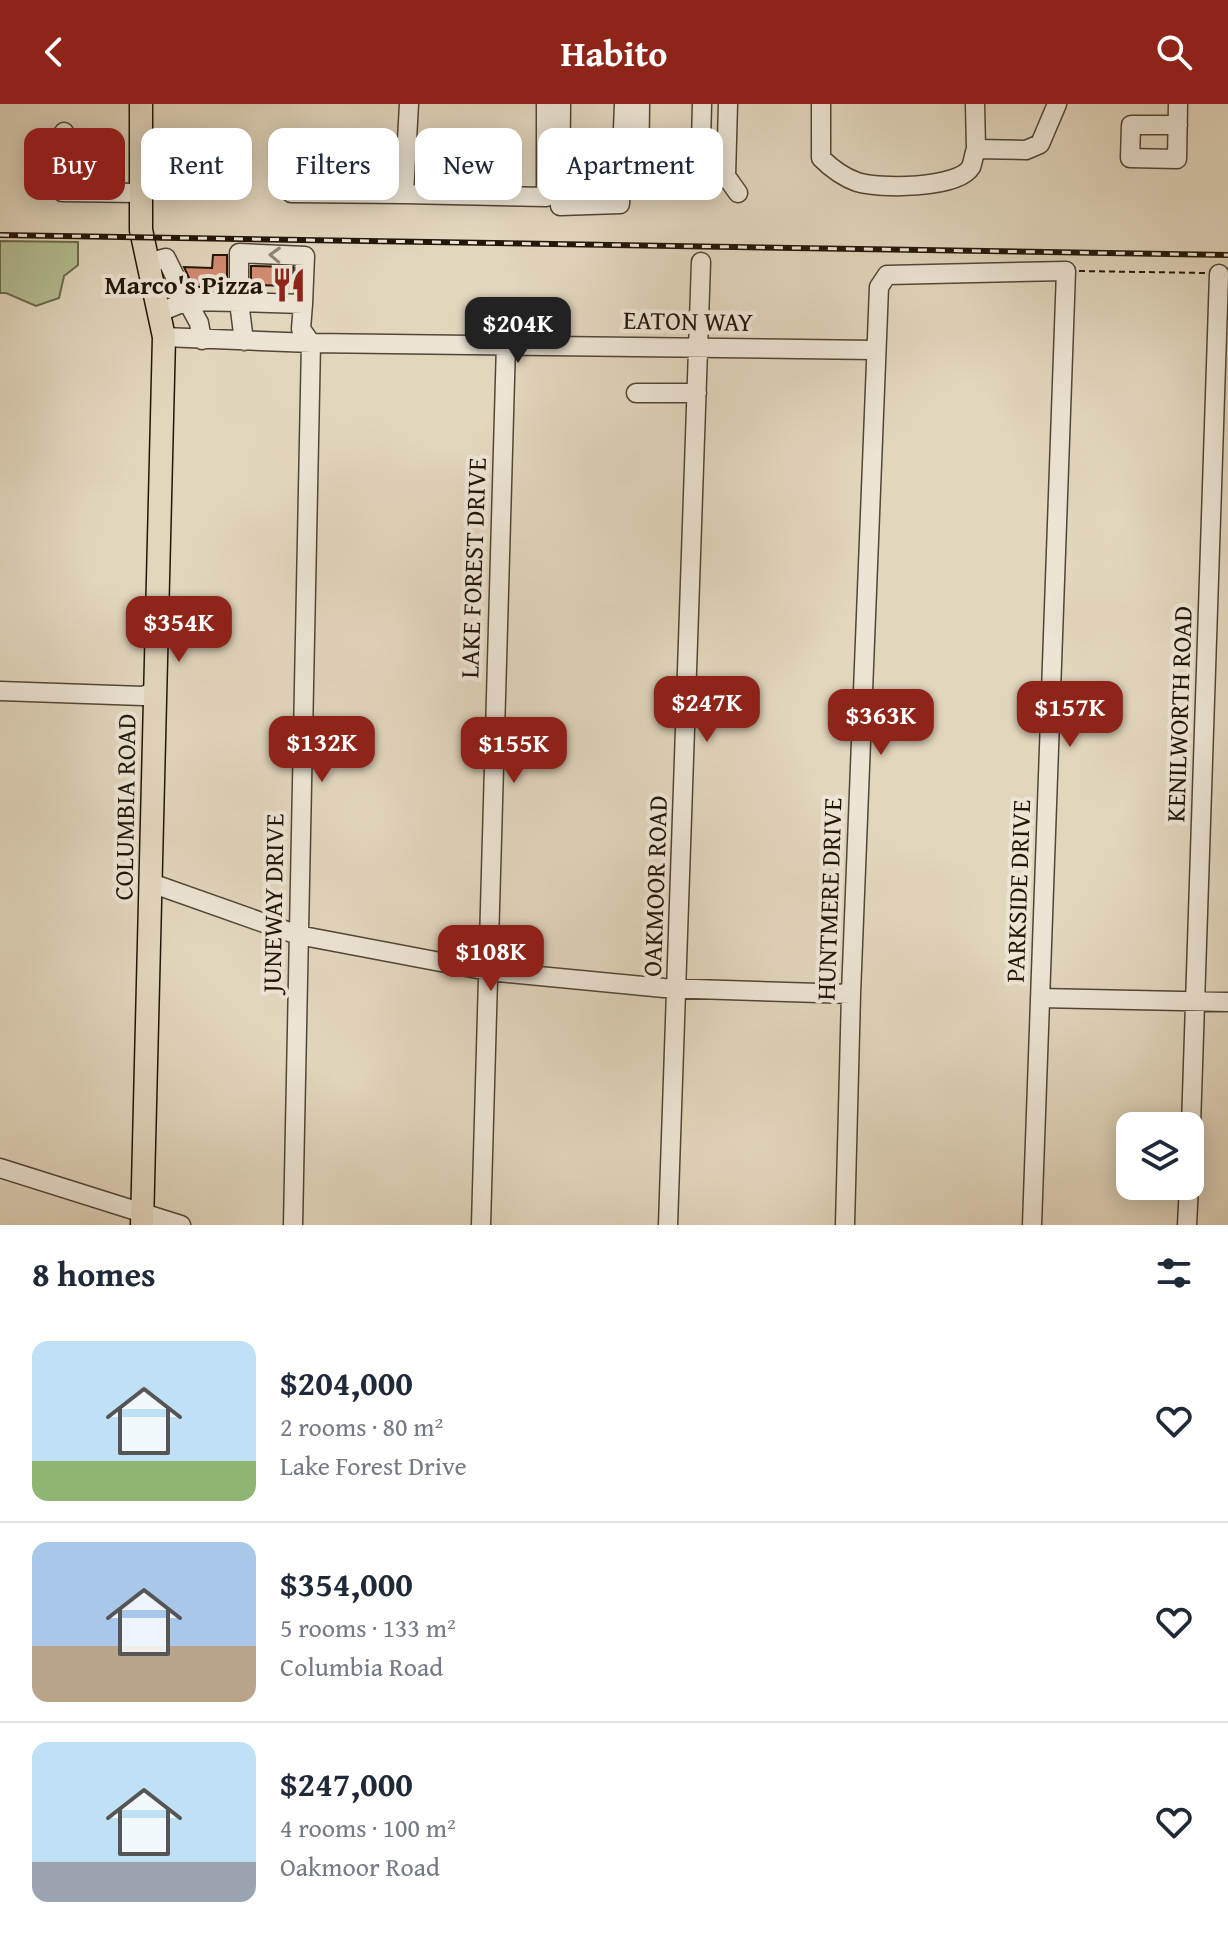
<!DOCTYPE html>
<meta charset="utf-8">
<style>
body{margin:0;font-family:"Gentium Book Plus",serif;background:#f6f6f7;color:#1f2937;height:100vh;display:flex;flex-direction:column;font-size:30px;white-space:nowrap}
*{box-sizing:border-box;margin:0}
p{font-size:26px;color:#747a83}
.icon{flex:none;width:44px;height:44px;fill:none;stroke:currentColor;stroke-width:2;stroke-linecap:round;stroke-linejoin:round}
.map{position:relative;height:1121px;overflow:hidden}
.panel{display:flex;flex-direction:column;background:#fff;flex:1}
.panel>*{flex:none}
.banner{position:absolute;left:24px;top:24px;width:800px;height:72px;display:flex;gap:16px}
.buttons{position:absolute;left:1116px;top:1008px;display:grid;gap:16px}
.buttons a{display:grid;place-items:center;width:88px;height:88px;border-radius:16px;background:#fff;box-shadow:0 4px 20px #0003;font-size:40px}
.price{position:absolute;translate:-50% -68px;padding:0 18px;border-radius:16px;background:#8f2418;color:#fff;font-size:26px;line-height:52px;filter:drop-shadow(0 2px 4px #0008)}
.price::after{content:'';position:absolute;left:50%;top:48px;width:24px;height:18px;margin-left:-12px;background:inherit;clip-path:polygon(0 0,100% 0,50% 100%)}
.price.selected{background:#222;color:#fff}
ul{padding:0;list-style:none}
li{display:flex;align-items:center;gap:24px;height:200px;padding:0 32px}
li+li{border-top:2px solid #e0e1e3}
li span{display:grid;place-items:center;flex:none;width:224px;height:160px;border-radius:16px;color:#555}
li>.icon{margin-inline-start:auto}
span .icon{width:96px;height:96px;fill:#fffc;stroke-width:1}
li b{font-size:34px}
h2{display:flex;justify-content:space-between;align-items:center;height:96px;padding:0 32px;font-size:34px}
.chip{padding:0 28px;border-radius:16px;background:#fff;box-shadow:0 4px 20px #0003;font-size:28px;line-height:72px}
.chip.selected{background:#8f2418;color:#fff}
header{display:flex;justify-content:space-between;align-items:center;height:104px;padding:0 32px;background:#8f2418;color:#fff;font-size:36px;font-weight:700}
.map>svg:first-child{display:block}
</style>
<header><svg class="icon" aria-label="back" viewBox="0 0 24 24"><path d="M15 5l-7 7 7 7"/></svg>Habito<svg class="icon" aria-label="search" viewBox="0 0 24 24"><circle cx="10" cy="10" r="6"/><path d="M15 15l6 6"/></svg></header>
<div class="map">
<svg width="1228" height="1121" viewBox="0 0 1228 1121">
<rect width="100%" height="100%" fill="#e2d6bd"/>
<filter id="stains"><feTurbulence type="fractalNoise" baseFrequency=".0025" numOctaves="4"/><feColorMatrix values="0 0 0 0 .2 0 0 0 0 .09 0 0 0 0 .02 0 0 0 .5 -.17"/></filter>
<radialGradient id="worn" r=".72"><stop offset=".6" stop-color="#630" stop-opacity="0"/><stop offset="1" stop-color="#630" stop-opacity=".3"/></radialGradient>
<!-- green -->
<path fill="#b3be92" stroke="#6a6a4d" stroke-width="2" d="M 0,137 L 78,138 L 78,161 L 64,172 L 59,194 L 36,202 L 6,189 L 0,189 Z"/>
<!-- building -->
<path fill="#d38b70" stroke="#221608" stroke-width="2" d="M 213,151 L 227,151 L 227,179 L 207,178 L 207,183 L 193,183 L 184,163 L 212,164 Z
M 251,162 L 293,163 L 292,182 L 251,181 Z"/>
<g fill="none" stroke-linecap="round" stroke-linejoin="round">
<!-- minor casing -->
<g stroke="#524635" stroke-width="21">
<path id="minor" d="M 409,0 L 404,90 L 546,93 L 546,0
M 561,0 L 560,102 L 620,100 L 624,0
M 640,0 L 639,76 L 700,77 L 702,0
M 728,0 L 726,72 L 738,89
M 821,0 L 821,54 C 831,64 843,73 857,78 C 879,85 958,85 971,63 C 973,58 974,50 976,45
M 975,0 L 976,45 L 1026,46 L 1040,40 L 1057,0
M 1178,21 L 1131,21 L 1130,54 L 1177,55 L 1178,0
M 64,28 L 62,88 L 139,89
M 291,89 L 404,90
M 147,159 L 166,154 L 187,197 L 160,208
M 164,233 L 311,239 L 875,246
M 202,236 L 199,219 L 187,197 L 239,198 L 239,149 L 305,152 L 303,200
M 244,237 L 239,198 L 303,200 L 301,225 L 311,239 L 293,1121
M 636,289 L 697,289
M 0,587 L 143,592 L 155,587
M 151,779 L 298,831 L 488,867 L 664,884 L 851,890
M 1040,894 L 1228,898
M 1190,1052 L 1219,170
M 0,1064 L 181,1121
M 481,1121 L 506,240
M 668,1121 L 701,158
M 845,1121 L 851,890 L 879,183 L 887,171 L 1066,167 L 1032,1121
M 1187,1121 L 1189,1082"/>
</g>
<!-- major casing -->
<g stroke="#221608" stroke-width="25">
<path id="major" d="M 141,0 L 141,126 L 164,233 L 142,1121"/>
</g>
<!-- path -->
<path stroke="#221608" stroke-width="2" stroke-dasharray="6 4" stroke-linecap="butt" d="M 1079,167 L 1205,169"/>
<!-- minor -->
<use href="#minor" stroke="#ece4d4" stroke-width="18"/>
<!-- major -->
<use href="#major" stroke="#e2d6bd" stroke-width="22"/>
<!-- rail casing -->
<g stroke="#221608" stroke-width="6">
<path id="rail" d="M 0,131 L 1228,151"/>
</g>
<!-- rail -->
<use href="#rail" stroke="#ece4d4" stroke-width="3" stroke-dasharray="9" stroke-linecap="butt"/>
</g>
<!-- one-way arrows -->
<defs><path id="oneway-chevron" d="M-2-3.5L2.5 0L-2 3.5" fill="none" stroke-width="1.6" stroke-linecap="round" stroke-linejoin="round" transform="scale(2)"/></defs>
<use stroke="#918778" href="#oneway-chevron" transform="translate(275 151) rotate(-178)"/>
<!-- icons -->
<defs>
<g id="restaurant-bare" transform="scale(2.76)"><path d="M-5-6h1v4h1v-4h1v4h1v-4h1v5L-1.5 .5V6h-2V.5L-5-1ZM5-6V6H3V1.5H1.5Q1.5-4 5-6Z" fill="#8f2418" stroke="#ece4d4" stroke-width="2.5" paint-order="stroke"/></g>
</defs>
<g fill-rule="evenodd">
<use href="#restaurant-bare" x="289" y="181"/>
</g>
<g text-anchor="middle" stroke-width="8" stroke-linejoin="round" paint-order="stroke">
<!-- poi labels -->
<g font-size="26" font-weight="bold" fill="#221608" stroke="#ece4d4" text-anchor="end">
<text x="263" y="190">Marco's Pizza</text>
</g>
<!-- street labels -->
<g font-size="26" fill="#221608" stroke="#ece4d4">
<text transform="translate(688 217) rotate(1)" y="9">EATON WAY</text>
<text transform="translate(473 464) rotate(-88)" y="9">LAKE FOREST DRIVE</text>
<text transform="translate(1179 610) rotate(-88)" y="9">KENILWORTH ROAD</text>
<text transform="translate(125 703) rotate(-89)" y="9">COLUMBIA ROAD</text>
<text transform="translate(655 782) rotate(-88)" y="9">OAKMOOR ROAD</text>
<text transform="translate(1018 787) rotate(-88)" y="9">PARKSIDE DRIVE</text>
<text transform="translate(829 795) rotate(-88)" y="9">HUNTMERE DRIVE</text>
<text transform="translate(273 799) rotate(-89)" y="9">JUNEWAY DRIVE</text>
</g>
</g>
<rect width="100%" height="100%" filter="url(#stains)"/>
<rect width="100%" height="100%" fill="url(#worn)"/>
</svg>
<div class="buttons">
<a><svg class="icon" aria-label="layers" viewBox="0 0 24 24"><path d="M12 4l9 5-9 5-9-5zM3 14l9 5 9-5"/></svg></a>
</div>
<b class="price selected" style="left:518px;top:261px">$204K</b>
<b class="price" style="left:179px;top:560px">$354K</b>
<b class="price" style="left:707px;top:640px">$247K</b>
<b class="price" style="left:1070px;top:645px">$157K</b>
<b class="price" style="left:881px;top:653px">$363K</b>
<b class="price" style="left:322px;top:680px">$132K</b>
<b class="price" style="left:514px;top:681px">$155K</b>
<b class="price" style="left:491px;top:889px">$108K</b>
<div class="banner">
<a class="chip selected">Buy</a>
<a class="chip">Rent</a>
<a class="chip">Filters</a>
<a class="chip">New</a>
<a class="chip">Apartment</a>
</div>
</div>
<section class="panel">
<h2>8 homes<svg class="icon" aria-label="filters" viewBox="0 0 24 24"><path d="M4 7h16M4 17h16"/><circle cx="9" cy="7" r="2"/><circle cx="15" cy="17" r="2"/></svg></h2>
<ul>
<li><span style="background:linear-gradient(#bfe0f5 75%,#8fb573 0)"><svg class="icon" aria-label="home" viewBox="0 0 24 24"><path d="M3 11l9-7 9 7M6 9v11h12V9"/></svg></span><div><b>$204,000</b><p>2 rooms · 80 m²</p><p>Lake Forest Drive</p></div><svg class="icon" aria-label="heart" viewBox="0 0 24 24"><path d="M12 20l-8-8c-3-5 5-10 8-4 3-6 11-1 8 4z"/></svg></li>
<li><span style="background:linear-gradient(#a9c7e8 65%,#b9a48a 0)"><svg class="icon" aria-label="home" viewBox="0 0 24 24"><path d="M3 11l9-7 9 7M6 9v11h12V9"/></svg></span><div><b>$354,000</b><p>5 rooms · 133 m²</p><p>Columbia Road</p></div><svg class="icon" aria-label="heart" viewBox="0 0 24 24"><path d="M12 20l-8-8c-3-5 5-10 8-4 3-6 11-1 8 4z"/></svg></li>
<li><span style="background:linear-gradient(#bfe0f5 75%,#9aa5b1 0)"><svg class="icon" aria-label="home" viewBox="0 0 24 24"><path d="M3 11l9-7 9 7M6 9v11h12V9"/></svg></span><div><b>$247,000</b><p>4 rooms · 100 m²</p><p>Oakmoor Road</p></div><svg class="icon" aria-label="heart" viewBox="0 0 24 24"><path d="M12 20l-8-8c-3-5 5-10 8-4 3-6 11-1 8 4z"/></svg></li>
</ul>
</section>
